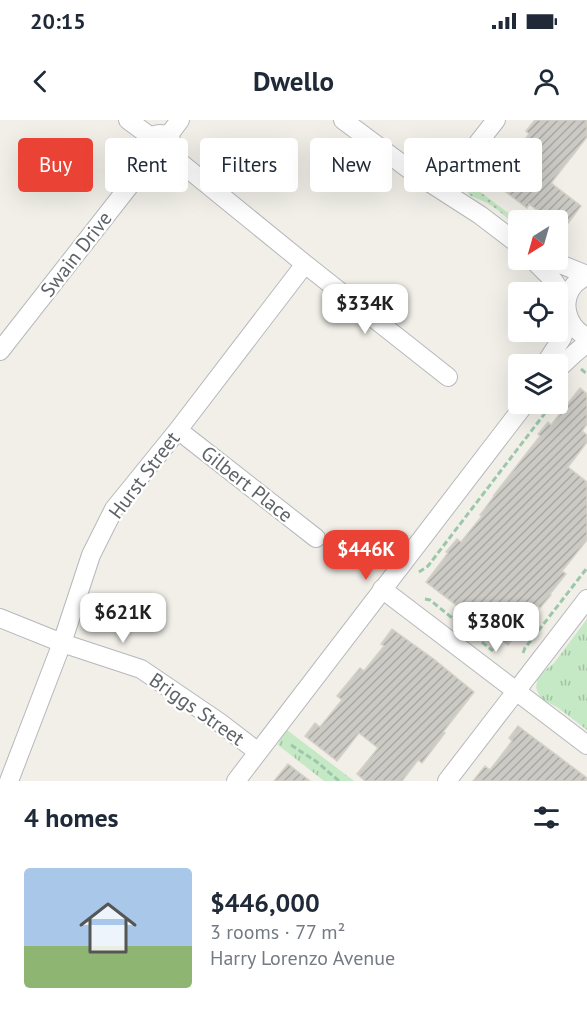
<!DOCTYPE html>
<meta charset="utf-8">
<style>
body{margin:0;font-family:"PT Sans",sans-serif;background:#f6f6f7;color:#1f2937;height:100vh;display:flex;flex-direction:column;font-size:22px;white-space:nowrap}
*{box-sizing:border-box;margin:0}
p{font-size:20px;color:#747a83}
.icon{flex:none;width:33px;height:33px;fill:none;stroke:currentColor;stroke-width:2;stroke-linecap:round;stroke-linejoin:round}
.map{position:relative;height:661px;overflow:hidden}
.details{display:flex;flex-direction:column;background:#fff;flex:1}
.details>*{flex:none}
.hud{position:absolute;left:18px;top:18px;width:552px;height:54px;display:flex;gap:12px}
.needle{width:39px;rotate:217deg}
.fabs{position:absolute;left:508px;top:90px;display:grid;gap:12px}
.fabs a{display:grid;place-items:center;width:60px;height:60px;border-radius:6px;background:#fff;box-shadow:0 6px 24px #0002;font-size:30px}
.price{position:absolute;translate:-50% -51px;padding:0 14px;border-radius:12px;background:#fff;color:#222;font-size:20px;line-height:39px;filter:drop-shadow(0 2px 3px #0008)}
.price::after{content:'';position:absolute;left:50%;top:36px;width:18px;height:14px;margin-left:-9px;background:inherit;clip-path:polygon(0 0,100% 0,50% 100%)}
.price.active{background:#ea4335;color:#fff}
ul{padding:0;list-style:none}
li{display:flex;align-items:center;gap:18px;height:150px;padding:0 24px}
li span{display:grid;place-items:center;flex:none;width:168px;height:120px;border-radius:6px;color:#555}
li>.icon{margin-inline-start:auto}
span .icon{width:72px;height:72px;fill:#fffc;stroke-width:1}
li b{font-size:26px}
h2{display:flex;justify-content:space-between;align-items:center;height:72px;padding:0 24px;font-size:26px}
.tag{padding:0 21px;border-radius:6px;background:#fff;box-shadow:0 6px 24px #0002;font-size:21px;line-height:54px}
.tag.active{background:#ea4335;color:#fff}
.status{display:flex;justify-content:space-between;align-items:center;height:42px;padding:0 30px;background:#fff;direction:ltr}
.status svg{height:16px;fill:currentColor}
header{display:flex;justify-content:space-between;align-items:center;height:78px;padding:0 24px;background:#fff;font-size:27px;font-weight:800}
.map>svg:first-child{display:block}
</style>
<div class="status"><b>20:15</b><svg viewBox="0 0 49 12"><path d="M0 12V9h3v3zM5 12V6h3v6zM10 12V3h3v9zM15 12V0h3v12zM26 1h20v11H26zM47 4h2v5h-2z"/></svg></div>
<header><svg class="icon" aria-label="back" viewBox="0 0 24 24"><path d="M15 5l-7 7 7 7"/></svg>Dwello<svg class="icon" aria-label="person" viewBox="0 0 24 24"><circle cx="12" cy="8" r="4"/><path d="M4 21q1-7 8-7t8 7"/></svg></header>
<div class="map">
<svg width="587" height="661" viewBox="0 0 587 661">
<defs>
<pattern id="grass-dots" width="8" height="8" patternUnits="userSpaceOnUse" patternTransform="scale(1.5)"><rect width="8" height="8" fill="#c5e8c5"/><path d="M2 2h.1M6 6h.1" fill="none" stroke="#a3c0a4" stroke-width="1.8" stroke-linecap="round"/></pattern>
<pattern id="park-tufts" width="24" height="20" patternUnits="userSpaceOnUse" patternTransform="scale(1.5)"><rect width="24" height="20" fill="#c5e8c5"/><path d="M3 7l-1-3M5 7V3M7 7l1-3M15 17l-1-3M17 17v-4M19 17l1-3" fill="none" stroke="#a3c0a4"/></pattern>
<pattern id="building-hatch" width="6" height="6" patternUnits="userSpaceOnUse" patternTransform="scale(1.5)"><rect width="6" height="6" fill="#cccac5"/><path d="M-1 1l2-2M0 6l6-6M5 7l2-2" fill="none" stroke="#a9a8a4"/></pattern>
</defs>
<rect width="100%" height="100%" fill="#f1efe8"/>
<!-- grass -->
<path fill="url(#grass-dots)" d="M 464,56 L 475,59 L 477,67 L 479,71 L 519,101 L 519,108 C 510,101 498,89 487,83 C 473,76 462,77 464,56 Z"/>
<!-- park -->
<path fill="url(#park-tufts)" d="M 587,499 L 587,610 L 557,587 L 541,579 L 536,568 L 538,556 L 554,543 Z
M 287,610 L 354,661 L 324,661 L 278,625 L 281,617 Z"/>
<!-- building -->
<path fill="url(#building-hatch)" stroke="#d6d1c6" stroke-width="1.5" d="M 535,0 L 587,0 L 587,17 L 551,63 L 581,86 L 558,117 L 558,100 L 550,100 L 529,84 L 527,88 L 490,60 L 497,50 L 500,52 L 529,14 L 526,11 Z
M 580,268 L 587,274 L 587,304 L 582,311 L 587,315 L 587,322 L 568,347 L 587,362 L 587,420 L 562,451 L 566,454 L 550,474 L 551,475 L 540,488 L 537,485 L 508,525 L 461,487 L 460,488 L 426,462 L 448,433 L 446,432 L 457,419 L 461,422 L 482,396 L 480,395 L 495,375 L 494,375 L 540,316 L 538,314 L 548,302 L 551,305 Z
M 392,509 L 435,540 L 474,572 L 443,612 L 445,613 L 422,643 L 418,640 L 402,661 L 365,661 L 357,654 L 378,628 L 359,613 L 337,641 L 305,616 L 315,603 L 320,607 L 342,580 L 337,576 L 360,548 L 364,551 L 384,526 L 381,524 Z
M 518,606 L 587,658 L 587,661 L 473,661 L 485,646 L 490,650 L 512,621 L 509,618 Z
M 288,644 L 310,661 L 274,661 Z"/>
<g fill="none" stroke-linecap="round" stroke-linejoin="round">
<!-- street casing -->
<g stroke="#b5b8bc" stroke-width="20">
<path id="street" d="M 128,0 L 151,17
M 343,0 L 410,50 L 480,95 L 518,124
M147 27a13 13 0 1 1 26 0a13 13 0 1 1-26 0Z
M 168,16 L 180,0
M 171,35 L 305,144 L 448,257
M 441,70 L 496,0
M 533,140 L 553,160 L 567,180
M 550,140 L 587,155
M 587,155 C 583,158 579,160 575,164 C 559,181 567,207 587,217
M 0,231 L 152,37
M 545,244 L 562,218 L 569,198
M 558,249 L 575,233 L 587,223
M 178,310 L 316,418
M 382,469 L 587,625
M 0,498 L 62,523 L 141,549 L 219,602 L 258,632
M 9,661 L 62,523 L 91,435 L 114,389 L 178,310 L 305,144
M 236,661 L 525,284
M 447,661 L 587,479"/>
</g>
<!-- path -->
<path stroke="#9cc7a9" stroke-width="3" stroke-dasharray="6 3" stroke-linecap="butt" d="M 581,249 L 587,254
M 558,276 L 568,263
M 419,452 L 428,446 L 552,284
M 425,479 L 430,480 L 493,531
M 523,533 L 525,528 L 587,448
M 291,625 L 317,642 L 339,661"/>
<!-- street -->
<use href="#street" stroke="#fff" stroke-width="18"/>
</g>
<g text-anchor="middle" stroke-width="4.5" stroke-linejoin="round" paint-order="stroke">
<!-- street labels -->
<g font-size="20" fill="#5f6368" stroke="#fff">
<text transform="translate(76 134) rotate(-52)" y="7">Swain Drive</text>
<text transform="translate(144 355) rotate(-53)" y="7">Hurst Street</text>
<text transform="translate(247 364) rotate(38)" y="7">Gilbert Place</text>
<text transform="translate(197 589) rotate(35)" y="7">Briggs Street</text>
</g>
</g>
</svg>
<div class="fabs">
<a><svg class="needle" viewBox="-14 -14 28 28"><path d="M0-13l5 13h-10z" fill="#e53935"/><path d="M0 13l5-13h-10z" fill="#747a83"/></svg></a>
<a><svg class="icon" aria-label="locate" viewBox="0 0 24 24"><circle cx="12" cy="12" r="6"/><path d="M12 2v4M12 18v4M2 12h4M18 12h4"/></svg></a>
<a><svg class="icon" aria-label="layers" viewBox="0 0 24 24"><path d="M12 4l9 5-9 5-9-5zM3 14l9 5 9-5"/></svg></a>
</div>
<b class="price" style="left:365px;top:215px">$334K</b>
<b class="price active" style="left:366px;top:461px">$446K</b>
<b class="price" style="left:123px;top:524px">$621K</b>
<b class="price" style="left:496px;top:533px">$380K</b>
<div class="hud">
<a class="tag active">Buy</a>
<a class="tag">Rent</a>
<a class="tag">Filters</a>
<a class="tag">New</a>
<a class="tag">Apartment</a>
</div>
</div>
<section class="details">
<h2>4 homes<svg class="icon" aria-label="filters" viewBox="0 0 24 24"><path d="M4 7h16M4 17h16"/><circle cx="9" cy="7" r="2"/><circle cx="15" cy="17" r="2"/></svg></h2>
<ul>
<li><span style="background:linear-gradient(#a9c7e8 65%,#8fb573 0)"><svg class="icon" aria-label="home" viewBox="0 0 24 24"><path d="M3 11l9-7 9 7M6 9v11h12V9"/></svg></span><div><b>$446,000</b><p>3 rooms · 77 m²</p><p>Harry Lorenzo Avenue</p></div></li>
</ul>
</section>
